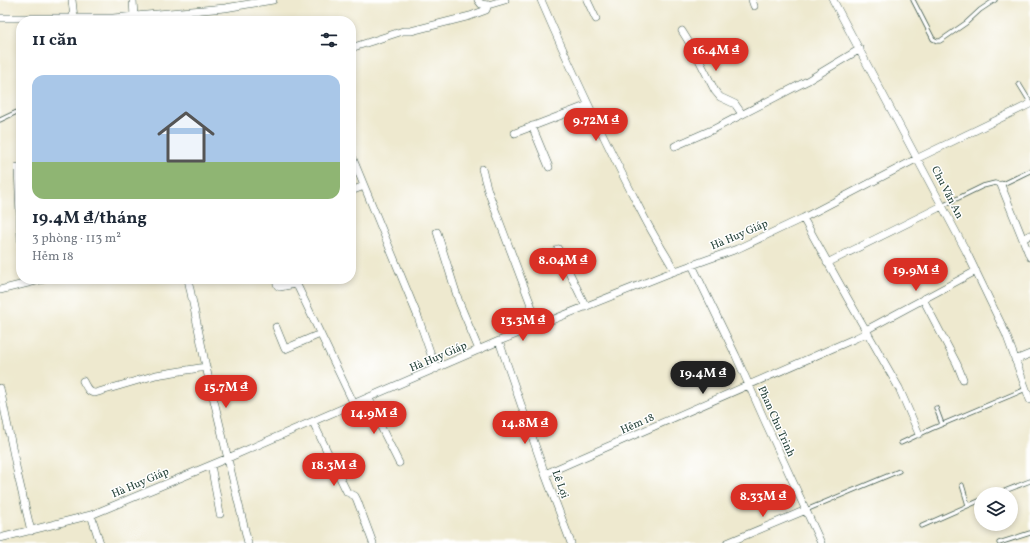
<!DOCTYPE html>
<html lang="vi">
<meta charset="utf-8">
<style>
body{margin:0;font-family:Vollkorn,serif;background:#f6f6f7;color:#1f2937;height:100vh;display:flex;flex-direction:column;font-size:15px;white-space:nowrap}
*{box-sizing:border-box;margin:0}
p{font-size:13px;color:#747a83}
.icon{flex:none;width:22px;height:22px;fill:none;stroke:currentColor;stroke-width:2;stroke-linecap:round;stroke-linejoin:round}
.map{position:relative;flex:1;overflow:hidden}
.panel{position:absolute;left:16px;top:16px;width:340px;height:268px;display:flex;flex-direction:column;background:#fff;border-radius:16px;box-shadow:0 2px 6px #0003}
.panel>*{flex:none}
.fabs{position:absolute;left:974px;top:487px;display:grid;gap:8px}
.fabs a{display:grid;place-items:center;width:44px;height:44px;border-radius:50%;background:#fff;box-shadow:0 2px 6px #0003;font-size:20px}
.price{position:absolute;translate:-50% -34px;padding:0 9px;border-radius:14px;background:#d93025;color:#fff;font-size:13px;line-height:26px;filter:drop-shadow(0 1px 2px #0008)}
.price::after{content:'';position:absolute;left:50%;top:24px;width:12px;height:9px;margin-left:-6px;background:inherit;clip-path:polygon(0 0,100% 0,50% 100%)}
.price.current{background:#222;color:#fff}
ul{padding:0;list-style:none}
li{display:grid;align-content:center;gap:8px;height:212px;padding:0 16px}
li span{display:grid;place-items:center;height:124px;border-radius:12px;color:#555}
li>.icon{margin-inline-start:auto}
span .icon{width:72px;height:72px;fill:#fffc;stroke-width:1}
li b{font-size:17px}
h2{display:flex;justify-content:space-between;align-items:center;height:48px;padding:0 16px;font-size:17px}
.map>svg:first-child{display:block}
</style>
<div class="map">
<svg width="1030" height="543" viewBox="0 0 1030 543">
<rect width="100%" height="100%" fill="#fff"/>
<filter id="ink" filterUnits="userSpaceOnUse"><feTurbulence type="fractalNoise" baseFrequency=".025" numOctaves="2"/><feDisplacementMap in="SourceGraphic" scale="8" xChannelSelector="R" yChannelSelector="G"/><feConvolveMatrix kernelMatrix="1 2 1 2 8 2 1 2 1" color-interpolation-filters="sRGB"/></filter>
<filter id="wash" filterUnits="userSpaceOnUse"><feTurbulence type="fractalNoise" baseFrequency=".012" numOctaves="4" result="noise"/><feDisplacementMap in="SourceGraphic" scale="16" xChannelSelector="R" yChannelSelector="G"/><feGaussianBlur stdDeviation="0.9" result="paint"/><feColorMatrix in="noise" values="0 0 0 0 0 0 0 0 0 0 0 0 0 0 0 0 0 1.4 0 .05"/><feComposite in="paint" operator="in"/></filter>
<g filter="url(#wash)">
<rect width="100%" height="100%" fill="#eee9cf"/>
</g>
<g filter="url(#ink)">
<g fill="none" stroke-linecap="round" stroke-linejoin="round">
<!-- service casing -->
<g stroke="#3e574b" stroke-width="5">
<path id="service" d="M 913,0 L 933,39 L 937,41 L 940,41 L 966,23 L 980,10 L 995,0
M 1019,84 L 1030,102
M 0,120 L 21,110
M 942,206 L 983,186 L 995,183 L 1001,185 L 1030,171
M 936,408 L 942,424
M 901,443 L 931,429 L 1026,389
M 962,485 L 968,505
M 997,494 L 1030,481
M 806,510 L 899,471
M 922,526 L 981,500
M 999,543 L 1030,533"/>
</g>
<!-- minor casing -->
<g stroke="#3e574b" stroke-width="8">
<path id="minor" d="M 72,0 L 74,18
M 133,0 L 134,17
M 478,0 L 481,4 L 488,5 L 505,0
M 541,0 C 572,72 606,143 642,213 C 652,233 664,252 675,271
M 587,0 L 596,19
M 752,0 L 754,6
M 833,0 L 966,251 L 1006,334 L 1030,400
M 0,18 L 113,18 L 225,8 L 273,0
M 682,31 L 695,52 L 715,91 L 720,97 L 735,104 L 742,114
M 351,48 L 403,31 L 411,31 L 470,16 L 486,10 L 488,5
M 532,126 L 549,167
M 515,133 L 588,105
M 675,146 L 714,129 L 807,81 L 860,49
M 351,154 L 418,317 L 436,369
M 18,167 L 21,239
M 482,169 L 488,191 L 539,326
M 1001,185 L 1030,257
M 351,191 L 364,186
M 803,218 L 848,299 L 899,388 L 919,434
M 437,232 L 459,302 L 479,350
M 1023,239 L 1030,235
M 558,249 L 586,307
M 827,263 L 942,206
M 692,265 L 736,356 L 764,419 L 821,543
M 188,279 L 206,367 L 248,543
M 275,279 L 278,286 L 280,287 L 295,284 L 298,287 L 354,404
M 0,290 L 44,279
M 923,299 L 957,364 L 963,379
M 276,327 L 285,349 L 320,334
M 866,330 L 976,271
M 499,341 L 545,474 L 571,543
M 1015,360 L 1030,354
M 83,381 C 86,386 88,393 95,393 L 156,375 L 206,367
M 0,388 L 18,476 L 31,531
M 369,398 L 380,425 L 399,463
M 313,422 L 344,486 L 347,492 L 355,496 L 357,500 L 373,543
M 211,465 L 220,514
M 545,474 L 856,338 L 868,332
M 91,515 L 100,543
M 0,538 L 91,515 L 228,458 L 499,341 L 667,274 L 737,249 L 803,218 L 918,158 L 1030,104
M 727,543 L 806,510"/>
</g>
<!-- service -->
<use href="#service" stroke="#fff" stroke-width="3.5"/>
<!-- minor -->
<use href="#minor" stroke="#fff" stroke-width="7"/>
</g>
</g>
<g text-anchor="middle" stroke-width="3" stroke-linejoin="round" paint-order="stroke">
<!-- street labels -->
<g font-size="11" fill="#1f3d34" stroke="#fff">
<text transform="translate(948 192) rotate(63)" y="4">Chu Văn An</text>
<text transform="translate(739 234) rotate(-23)" y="4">Hà Huy Giáp</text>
<text transform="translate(438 356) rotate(-23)" y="4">Hà Huy Giáp</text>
<text transform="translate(777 421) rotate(66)" y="4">Phan Chu Trinh</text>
<text transform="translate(637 423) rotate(-24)" y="4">Hẻm 18</text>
<text transform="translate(140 482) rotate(-23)" y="4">Hà Huy Giáp</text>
<text transform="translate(561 484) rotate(70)" y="4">Lê Lợi</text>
</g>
</g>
</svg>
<div class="fabs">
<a><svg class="icon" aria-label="layers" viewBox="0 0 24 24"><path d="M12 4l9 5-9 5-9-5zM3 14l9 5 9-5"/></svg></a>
</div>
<b class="price" style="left:716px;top:72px">16.4M ₫</b>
<b class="price" style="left:596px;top:142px">9.72M ₫</b>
<b class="price" style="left:563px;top:282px">8.04M ₫</b>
<b class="price" style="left:916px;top:292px">19.9M ₫</b>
<b class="price" style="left:523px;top:342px">13.3M ₫</b>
<b class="price current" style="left:703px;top:395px">19.4M ₫</b>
<b class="price" style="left:226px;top:409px">15.7M ₫</b>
<b class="price" style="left:374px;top:435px">14.9M ₫</b>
<b class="price" style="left:525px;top:445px">14.8M ₫</b>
<b class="price" style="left:334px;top:487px">18.3M ₫</b>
<b class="price" style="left:763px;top:518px">8.33M ₫</b>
<section class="panel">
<h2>11 căn<svg class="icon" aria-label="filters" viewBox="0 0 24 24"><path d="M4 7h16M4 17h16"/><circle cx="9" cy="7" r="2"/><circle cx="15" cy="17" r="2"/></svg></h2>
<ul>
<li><span style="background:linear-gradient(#a9c7e8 70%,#8fb573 0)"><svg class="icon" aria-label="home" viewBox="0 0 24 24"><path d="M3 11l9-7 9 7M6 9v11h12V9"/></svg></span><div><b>19.4M ₫/tháng</b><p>3 phòng · 113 m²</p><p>Hẻm 18</p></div></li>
</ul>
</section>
</div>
